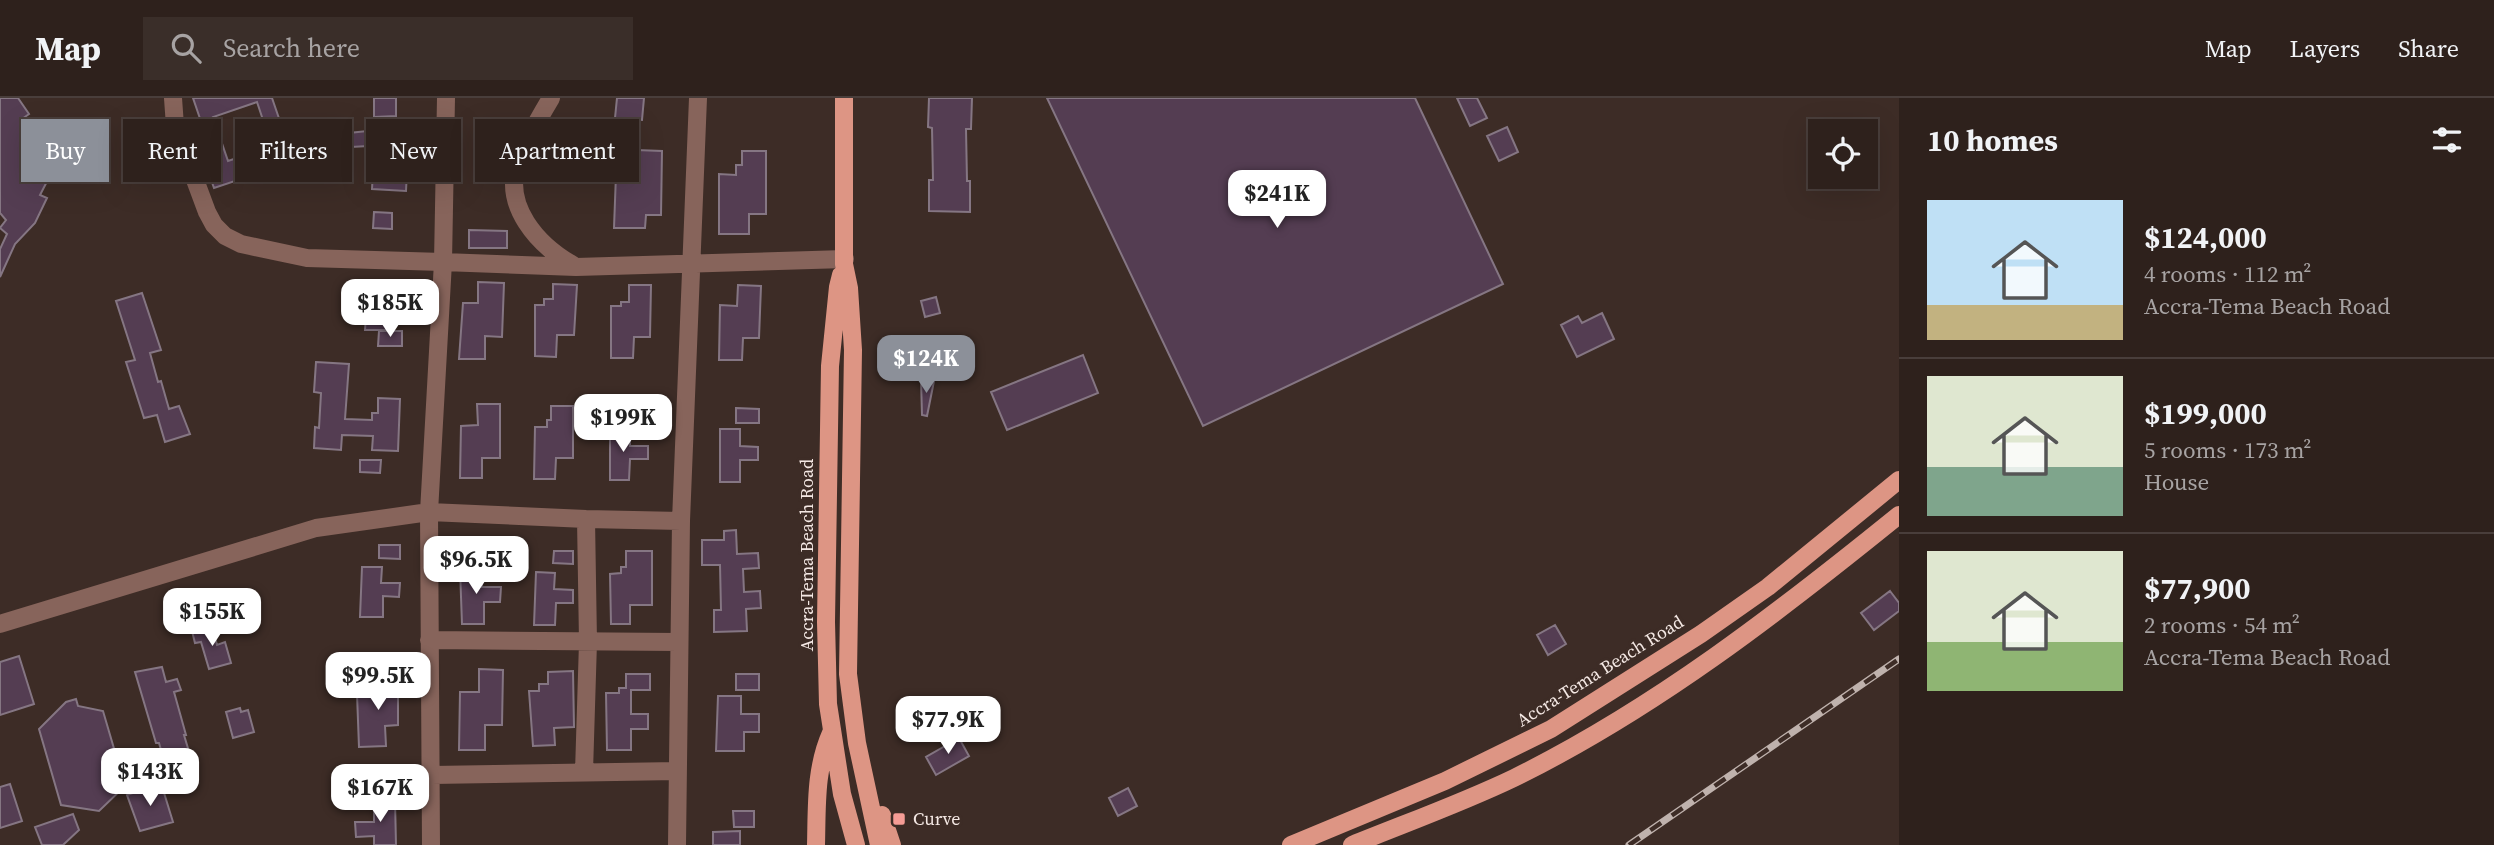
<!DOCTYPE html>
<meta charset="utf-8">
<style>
body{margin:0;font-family:"Source Serif 4",serif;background:#3a2e29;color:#f1f3f6;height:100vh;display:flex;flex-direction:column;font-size:26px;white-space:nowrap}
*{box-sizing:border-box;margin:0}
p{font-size:23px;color:#a7a3a3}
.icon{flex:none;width:38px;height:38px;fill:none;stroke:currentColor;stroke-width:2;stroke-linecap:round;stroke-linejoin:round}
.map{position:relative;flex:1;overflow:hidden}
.details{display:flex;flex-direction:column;background:#2e211c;width:595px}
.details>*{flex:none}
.banner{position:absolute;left:21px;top:21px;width:665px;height:63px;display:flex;gap:14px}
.controls{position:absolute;left:1808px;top:21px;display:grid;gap:14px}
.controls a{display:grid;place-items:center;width:70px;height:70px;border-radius:0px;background:#2e211c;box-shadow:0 7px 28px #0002,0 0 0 2px #493e3b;font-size:35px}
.price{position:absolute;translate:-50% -60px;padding:0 16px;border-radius:14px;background:#fff;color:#222;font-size:23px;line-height:46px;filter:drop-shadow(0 2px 4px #0008)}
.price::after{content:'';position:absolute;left:50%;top:42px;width:21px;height:16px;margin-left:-10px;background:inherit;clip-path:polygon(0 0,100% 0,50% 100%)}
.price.selected{background:#8c9099;color:#fff}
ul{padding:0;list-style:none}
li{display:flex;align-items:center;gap:21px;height:175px;padding:0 28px}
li+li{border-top:2px solid #493e3b}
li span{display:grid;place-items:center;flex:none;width:196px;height:140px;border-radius:0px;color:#555}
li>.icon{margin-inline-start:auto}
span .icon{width:84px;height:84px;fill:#fffc;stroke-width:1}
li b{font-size:30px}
h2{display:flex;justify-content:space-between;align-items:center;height:84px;padding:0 28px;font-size:30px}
.pill{padding:0 24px;border-radius:0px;background:#2e211c;box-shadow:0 7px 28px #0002,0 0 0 2px #493e3b;font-size:24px;line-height:63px}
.pill.selected{background:#8c9099;color:#fff}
header{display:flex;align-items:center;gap:42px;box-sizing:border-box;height:98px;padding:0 35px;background:#2e211c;border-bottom:2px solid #493e3b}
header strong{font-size:33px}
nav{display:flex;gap:38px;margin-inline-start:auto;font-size:24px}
.search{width:490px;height:63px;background:#3a2e29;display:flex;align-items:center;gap:18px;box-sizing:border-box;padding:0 24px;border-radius:0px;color:#a7a3a3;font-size:26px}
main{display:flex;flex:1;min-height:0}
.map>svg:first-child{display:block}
</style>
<header>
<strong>Map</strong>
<div class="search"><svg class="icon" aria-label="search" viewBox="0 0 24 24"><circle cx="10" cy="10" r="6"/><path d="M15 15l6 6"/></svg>Search here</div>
<nav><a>Map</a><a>Layers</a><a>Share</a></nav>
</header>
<main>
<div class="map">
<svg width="1899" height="747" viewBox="0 0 1899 747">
<rect width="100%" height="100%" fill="#3d2c26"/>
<!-- building -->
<path fill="#543d52" stroke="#857683" stroke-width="2" d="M 0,0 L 18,0 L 29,16 L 22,21 L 58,40 L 60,38 L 73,45 L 65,58 L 63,57 L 56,69 L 55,68 L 40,97 L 47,100 L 35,125 L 15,146 L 0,179 L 0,151 L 7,136 L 0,130 L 6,122 L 0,115 Z
M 193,0 L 272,0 L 283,32 L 268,37 L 257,4 L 213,19 L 228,63 L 261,52 L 268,72 L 214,90 L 201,53 L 210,50 Z
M 374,0 L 396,0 L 396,18 L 374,19 Z
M 617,0 L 644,0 L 642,22 L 615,20 Z
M 929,0 L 972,0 L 971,31 L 966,31 L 967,83 L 970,83 L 970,114 L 929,113 L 929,82 L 933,82 L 932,30 L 928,29 Z
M 1047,0 L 1415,0 L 1503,186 L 1203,328 Z
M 1457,0 L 1477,0 L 1487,20 L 1470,28 Z
M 1507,29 L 1518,54 L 1499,63 L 1487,38 Z
M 367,33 L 368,48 L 351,49 L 349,35 Z
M 383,51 L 408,52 L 406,93 L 372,91 L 373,73 L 383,73 Z
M 636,52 L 662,53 L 661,117 L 646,117 L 645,130 L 614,130 L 616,76 L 631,76 L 631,71 L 636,71 Z
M 742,53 L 766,53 L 766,116 L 749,116 L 749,136 L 719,136 L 719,76 L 736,77 L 736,67 L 742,67 Z
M 374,114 L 392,115 L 392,131 L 373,130 Z
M 469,132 L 507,133 L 507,150 L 469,150 Z
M 478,184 L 504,185 L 502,239 L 485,238 L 485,261 L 459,261 L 463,205 L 478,205 Z
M 553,186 L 577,187 L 574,237 L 557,237 L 556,259 L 535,258 L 535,207 L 544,207 L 544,201 L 553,201 Z
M 629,187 L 651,187 L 650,239 L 634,239 L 633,260 L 611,260 L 611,208 L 621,208 L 621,204 L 629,204 Z
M 738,187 L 761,188 L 759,240 L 743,240 L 742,262 L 719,262 L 720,207 L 737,208 Z
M 142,195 L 161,252 L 150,255 L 158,284 L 161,283 L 169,311 L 179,308 L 190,336 L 165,344 L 157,317 L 144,320 L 126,264 L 135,262 L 116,203 Z
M 936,199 L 940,215 L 925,219 L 921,203 Z
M 1602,215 L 1614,241 L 1577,259 L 1561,227 L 1578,218 L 1582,225 Z
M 366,218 L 387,218 L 386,232 L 365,232 Z
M 379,233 L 402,233 L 402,248 L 378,248 Z
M 1083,257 L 1098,295 L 1007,332 L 991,294 Z
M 316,264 L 349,266 L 345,321 L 372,322 L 372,315 L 378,315 L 378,300 L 400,301 L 398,353 L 372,352 L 373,338 L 342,337 L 341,352 L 314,350 L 315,329 L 319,330 L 321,295 L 314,294 Z
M 921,281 L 934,283 L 927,318 L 922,317 Z
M 635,299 L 637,309 L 649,309 L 649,324 L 627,323 L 623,302 Z
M 477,306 L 500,306 L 500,360 L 482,360 L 482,380 L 460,380 L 461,328 L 478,327 Z
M 551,308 L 573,308 L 573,360 L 556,360 L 555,381 L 534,381 L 535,329 L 547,329 L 547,322 L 551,322 Z
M 736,310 L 759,311 L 759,325 L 736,325 Z
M 610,330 L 630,330 L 630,348 L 648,348 L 648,361 L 630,361 L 629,382 L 610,382 Z
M 720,331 L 740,331 L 740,348 L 758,349 L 758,362 L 740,362 L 740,384 L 720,384 Z
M 360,362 L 381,362 L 380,375 L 360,374 Z
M 736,432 L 737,456 L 758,455 L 759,470 L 743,471 L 744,494 L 760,493 L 761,510 L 746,511 L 747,533 L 714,534 L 714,512 L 721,512 L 720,467 L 702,467 L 702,442 L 724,442 L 724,433 Z
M 379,447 L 400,447 L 400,461 L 379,460 Z
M 480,452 L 501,452 L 501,466 L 480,466 Z
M 554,453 L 573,453 L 573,466 L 553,465 Z
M 626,453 L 652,453 L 652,507 L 630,507 L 630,526 L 611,526 L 610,476 L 621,475 L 621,469 L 626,469 Z
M 362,469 L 382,469 L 381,485 L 400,485 L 399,499 L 383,498 L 383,519 L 360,519 Z
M 460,471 L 483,471 L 482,489 L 501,489 L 500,504 L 484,504 L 484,526 L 462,526 Z
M 536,474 L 555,475 L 554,491 L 573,492 L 573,505 L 556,505 L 555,527 L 534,527 Z
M 1890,493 L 1899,505 L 1899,513 L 1874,532 L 1861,515 Z
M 1555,527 L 1566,546 L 1548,557 L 1537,537 Z
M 212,528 L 217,547 L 225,544 L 231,565 L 209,571 L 201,544 L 195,545 L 192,533 Z
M 19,558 L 34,606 L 0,617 L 0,564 Z
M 162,569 L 166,584 L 177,581 L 181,592 L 174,594 L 186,637 L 184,637 L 193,667 L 188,668 L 194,686 L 169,694 L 164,677 L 168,676 L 159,645 L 156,645 L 135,574 Z
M 479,571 L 503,572 L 502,627 L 485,627 L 485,652 L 459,652 L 460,594 L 479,594 Z
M 573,573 L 574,629 L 554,630 L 555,647 L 533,648 L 529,593 L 539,593 L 539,586 L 548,586 L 548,574 Z
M 626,576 L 650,576 L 650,592 L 631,592 L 631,616 L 648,616 L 648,631 L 631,631 L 631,652 L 607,652 L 606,595 L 619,595 L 619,590 L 626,590 Z
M 736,576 L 759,576 L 759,592 L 736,592 Z
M 381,577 L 398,577 L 398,627 L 385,628 L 386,648 L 359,649 L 357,596 L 370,596 L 370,591 L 381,590 Z
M 718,598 L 741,598 L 741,616 L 759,616 L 759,634 L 744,634 L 744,653 L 716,653 Z
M 76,601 L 78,608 L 103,613 L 125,688 L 99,713 L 61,707 L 39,631 L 66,604 Z
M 240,610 L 241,614 L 248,612 L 254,634 L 233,640 L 226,614 Z
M 959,640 L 969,658 L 936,677 L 926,659 Z
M 161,685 L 173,724 L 140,733 L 127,697 Z
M 10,686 L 22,723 L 0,730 L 0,689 Z
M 1128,690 L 1137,708 L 1118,718 L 1109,700 Z
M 395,702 L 396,747 L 374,747 L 374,738 L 356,739 L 355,724 L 374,724 L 374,703 Z
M 733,713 L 754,713 L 754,729 L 734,729 Z
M 73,716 L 79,732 L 63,747 L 42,747 L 35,729 Z
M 740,733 L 740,747 L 713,747 L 713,734 Z"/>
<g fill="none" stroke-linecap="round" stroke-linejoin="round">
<!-- minor -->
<path stroke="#87645b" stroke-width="18" d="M 173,0 L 175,28 L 207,114 L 214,127 L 225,138 L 241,146 L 307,160 L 443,164 L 446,0
M 551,0 C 539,20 526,42 518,64 C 502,108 538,147 573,167
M 0,526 L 316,430 L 429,414 L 586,421 L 681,423
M 429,542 L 679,544
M 584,674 L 588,544 L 586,421
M 432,677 L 677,673
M 431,747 L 429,414 L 443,164 L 576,169 L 845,161
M 677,747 L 681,423 L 698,0"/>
<!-- major -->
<path stroke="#dd9584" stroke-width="18" d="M 844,0 L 844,166 L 849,190 L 853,252 L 848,576 L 857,645 L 879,747
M 841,177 L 838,189 L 830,268 L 826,524 L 828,606 L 842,696 L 856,747
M 882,717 L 892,747
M 816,747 C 817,708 815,671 831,635
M 1291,747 L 1445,683 L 1551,631 L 1701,536 L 1768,489 L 1899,382
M 1352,747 C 1406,725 1462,705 1514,680 C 1654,611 1778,515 1899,417"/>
<!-- rail casing -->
<g stroke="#bfb2ad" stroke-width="7">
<path id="rail" d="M 1629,747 L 1899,561"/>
</g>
<!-- rail -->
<use href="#rail" stroke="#3d2c26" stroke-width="4.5" stroke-dasharray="13" stroke-linecap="butt"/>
</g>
<!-- markers -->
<rect fill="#f59c95" stroke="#3d2c26" stroke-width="2.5" x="892" y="714" width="14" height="14" rx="3.5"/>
<g text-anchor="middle" stroke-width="6" stroke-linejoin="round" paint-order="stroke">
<!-- street labels -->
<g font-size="18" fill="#f4e8e4" stroke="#3d2c26">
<text transform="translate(807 457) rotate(-90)" y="6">Accra-Tema Beach Road</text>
<text transform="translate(1600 573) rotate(-32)" y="6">Accra-Tema Beach Road</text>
</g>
<!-- poi labels -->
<g font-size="18" fill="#f4e8e4" stroke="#3d2c26" text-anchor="start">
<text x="913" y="727">Curve</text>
</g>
</g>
</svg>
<div class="controls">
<a><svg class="icon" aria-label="locate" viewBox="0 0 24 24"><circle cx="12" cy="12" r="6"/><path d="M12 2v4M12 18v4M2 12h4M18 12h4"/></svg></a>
</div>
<b class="price" style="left:1277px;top:132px">$241K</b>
<b class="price" style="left:390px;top:241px">$185K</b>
<b class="price selected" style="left:926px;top:297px">$124K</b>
<b class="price" style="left:623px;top:356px">$199K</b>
<b class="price" style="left:476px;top:498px">$96.5K</b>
<b class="price" style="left:212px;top:550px">$155K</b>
<b class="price" style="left:378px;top:614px">$99.5K</b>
<b class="price" style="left:948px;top:658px">$77.9K</b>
<b class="price" style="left:150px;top:710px">$143K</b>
<b class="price" style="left:380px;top:726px">$167K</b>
<div class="banner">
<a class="pill selected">Buy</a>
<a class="pill">Rent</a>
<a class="pill">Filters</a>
<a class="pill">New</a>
<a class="pill">Apartment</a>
</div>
</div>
<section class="details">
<h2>10 homes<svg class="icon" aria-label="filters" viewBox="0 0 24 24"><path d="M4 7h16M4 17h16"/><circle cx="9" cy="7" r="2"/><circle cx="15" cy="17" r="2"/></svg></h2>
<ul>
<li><span style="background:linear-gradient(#bfe0f5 75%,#c2b280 0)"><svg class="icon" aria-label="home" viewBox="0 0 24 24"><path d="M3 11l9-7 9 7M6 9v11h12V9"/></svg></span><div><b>$124,000</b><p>4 rooms · 112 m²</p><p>Accra-Tema Beach Road</p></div></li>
<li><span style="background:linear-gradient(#dfe7d0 65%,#7fa58c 0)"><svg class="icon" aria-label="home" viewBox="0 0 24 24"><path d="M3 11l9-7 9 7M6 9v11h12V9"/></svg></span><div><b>$199,000</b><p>5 rooms · 173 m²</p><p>House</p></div></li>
<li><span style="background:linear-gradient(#dfe7d0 65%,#8fb573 0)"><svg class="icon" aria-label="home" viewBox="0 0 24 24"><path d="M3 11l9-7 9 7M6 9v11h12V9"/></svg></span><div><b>$77,900</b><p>2 rooms · 54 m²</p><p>Accra-Tema Beach Road</p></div></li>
</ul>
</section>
</main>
